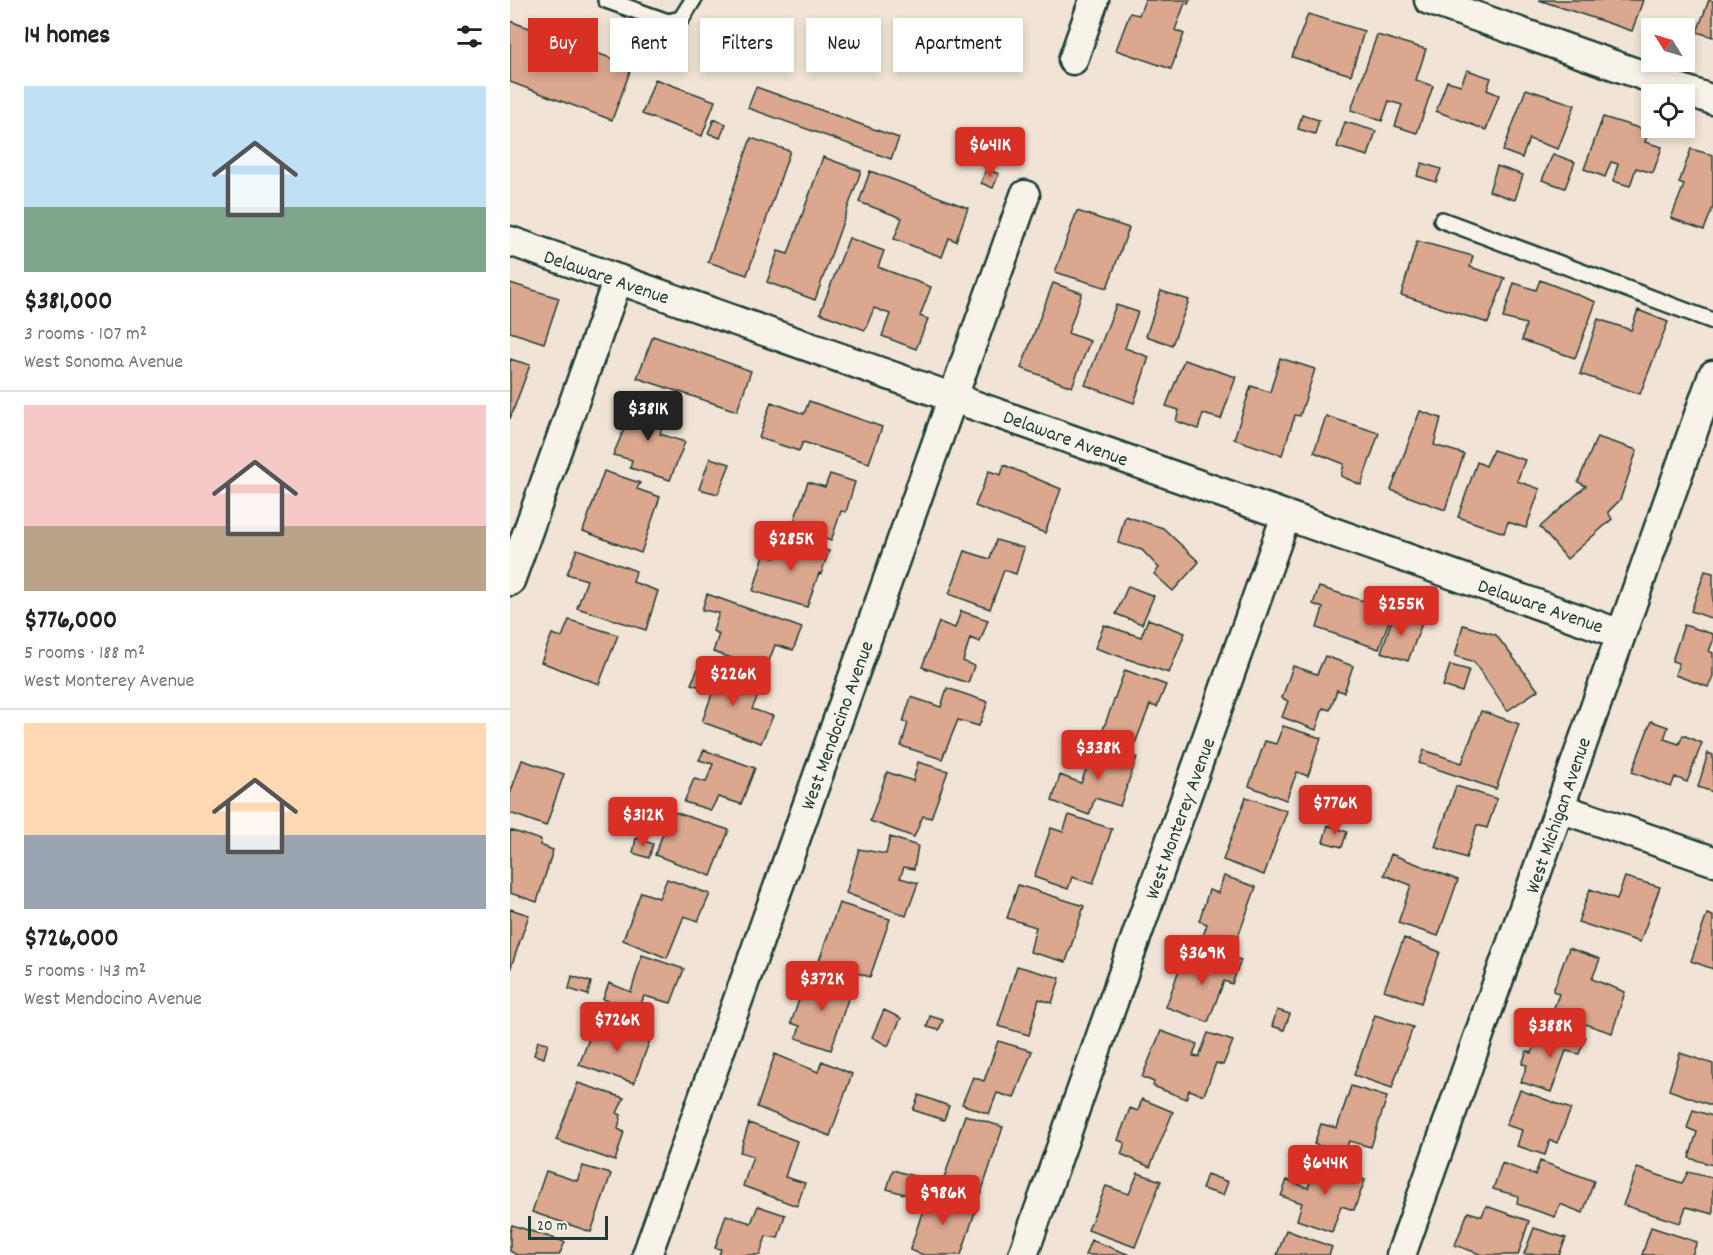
<!DOCTYPE html>
<meta charset="utf-8">
<style>
body{margin:0;font-family:Dekko,sans-serif;background:#f2f2f2;color:#222;height:100vh;display:flex;flex-direction:column;font-size:22px;white-space:nowrap}
*{box-sizing:border-box;margin:0}
p{font-size:20px;color:#767676}
.icon{flex:none;width:33px;height:33px;fill:none;stroke:currentColor;stroke-width:2;stroke-linecap:round;stroke-linejoin:round}
.map{position:relative;flex:1;overflow:hidden}
.details{display:flex;flex-direction:column;background:#fff;width:510px}
.details>*{flex:none}
.top-card{position:absolute;left:18px;top:18px;width:570px;height:54px;display:flex;gap:12px}
.needle{width:39px;rotate:307deg}
.buttons{position:absolute;left:1131px;top:18px;display:grid;gap:12px}
.buttons a{display:grid;place-items:center;width:54px;height:54px;border-radius:0px;background:#fff;box-shadow:0 3px 9px #0003;font-size:30px}
.scale{position:absolute;left:18px;bottom:15px;width:80px;box-sizing:border-box;padding-left:6px;border:3px solid #1f3d34;border-top:0;font-size:16px;line-height:21px;white-space:nowrap;color:#1f3d34;-webkit-text-stroke:4px #f7f3e8;paint-order:stroke}
.price{position:absolute;translate:-50% -51px;padding:0 14px;border-radius:6px;background:#d93025;color:#fff;font-size:20px;line-height:39px;filter:drop-shadow(0 2px 3px #0008)}
.price::after{content:'';position:absolute;left:50%;top:36px;width:18px;height:14px;margin-left:-9px;background:inherit;clip-path:polygon(0 0,100% 0,50% 100%)}
.price.selected{background:#222;color:#fff}
ul{padding:0;list-style:none}
li{display:grid;align-content:center;gap:12px;height:318px;padding:0 24px}
li+li{border-top:2px solid #e0e0e0}
li span{display:grid;place-items:center;height:186px;border-radius:0px;color:#555}
li>.icon{margin-inline-start:auto}
span .icon{width:108px;height:108px;fill:#fffc;stroke-width:1}
li b{font-size:26px}
h2{display:flex;justify-content:space-between;align-items:center;height:72px;padding:0 24px;font-size:26px}
.pill{padding:0 21px;border-radius:0px;background:#fff;box-shadow:0 3px 9px #0003;font-size:21px;line-height:54px}
.pill.selected{background:#d93025;color:#fff}
main{display:flex;flex:1;min-height:0}
.map>svg:first-child{display:block}
</style>
<main>
<section class="details">
<h2>14 homes<svg class="icon" aria-label="filters" viewBox="0 0 24 24"><path d="M4 7h16M4 17h16"/><circle cx="9" cy="7" r="2"/><circle cx="15" cy="17" r="2"/></svg></h2>
<ul>
<li><span style="background:linear-gradient(#bfe0f5 65%,#7fa58c 0)"><svg class="icon" aria-label="home" viewBox="0 0 24 24"><path d="M3 11l9-7 9 7M6 9v11h12V9"/></svg></span><div><b>$381,000</b><p>3 rooms · 107 m²</p><p>West Sonoma Avenue</p></div></li>
<li><span style="background:linear-gradient(#f6c9c9 65%,#b9a48a 0)"><svg class="icon" aria-label="home" viewBox="0 0 24 24"><path d="M3 11l9-7 9 7M6 9v11h12V9"/></svg></span><div><b>$776,000</b><p>5 rooms · 188 m²</p><p>West Monterey Avenue</p></div></li>
<li><span style="background:linear-gradient(#ffd9b3 60%,#9aa5b1 0)"><svg class="icon" aria-label="home" viewBox="0 0 24 24"><path d="M3 11l9-7 9 7M6 9v11h12V9"/></svg></span><div><b>$726,000</b><p>5 rooms · 143 m²</p><p>West Mendocino Avenue</p></div></li>
</ul>
</section>
<div class="map">
<svg width="1203" height="1255" viewBox="0 0 1203 1255">
<rect width="100%" height="100%" fill="#f1e4d6"/>
<filter id="ink" filterUnits="userSpaceOnUse"><feTurbulence type="fractalNoise" baseFrequency=".0167" numOctaves="2"/><feDisplacementMap in="SourceGraphic" scale="12" xChannelSelector="R" yChannelSelector="G"/><feConvolveMatrix kernelMatrix="1 2 1 2 8 2 1 2 1" color-interpolation-filters="sRGB"/></filter>
<g filter="url(#ink)">
<!-- building -->
<path fill="#dba78f" stroke="#1f3d34" stroke-width="1.5" d="M 635,0 L 680,0 L 678,4 L 675,3 L 665,30 L 674,34 L 661,69 L 606,50 L 620,13 L 629,15 Z
M 1029,0 L 1133,0 L 1122,31 Z
M 1199,0 L 1203,1 L 1203,37 L 1187,32 Z
M 798,14 L 854,31 L 841,75 L 782,57 Z
M 0,21 L 122,66 L 102,120 L 0,82 Z
M 867,35 L 916,49 L 906,80 L 923,86 L 907,133 L 885,126 L 892,105 L 879,101 L 872,121 L 841,110 Z
M 957,70 L 981,78 L 977,90 L 989,95 L 976,130 L 926,111 L 937,81 L 951,85 Z
M 145,79 L 205,101 L 192,136 L 132,114 Z
M 246,87 L 389,138 L 381,159 L 238,108 Z
M 1016,89 L 1065,105 L 1048,149 L 1019,139 L 1012,158 L 993,151 Z
M 792,115 L 809,120 L 805,134 L 788,129 Z
M 1093,117 L 1139,131 L 1135,142 L 1152,147 L 1143,173 L 1126,168 L 1120,186 L 1103,181 L 1108,164 L 1101,162 L 1095,177 L 1074,169 Z
M 204,119 L 216,124 L 210,138 L 198,133 Z
M 835,122 L 866,131 L 858,156 L 827,147 Z
M 241,138 L 280,151 L 237,275 L 198,262 Z
M 1181,149 L 1203,155 L 1203,207 L 1194,230 L 1161,218 L 1174,185 L 1169,183 Z
M 1043,154 L 1065,162 L 1055,188 L 1032,180 Z
M 313,157 L 351,171 L 305,300 L 257,282 L 268,251 L 278,254 Z
M 912,163 L 931,169 L 926,182 L 907,176 Z
M 987,166 L 1013,175 L 1005,200 L 979,191 Z
M 476,169 L 489,174 L 483,188 L 471,183 Z
M 360,171 L 458,208 L 446,241 L 439,238 L 432,257 L 384,239 L 392,218 L 349,202 Z
M 567,211 L 619,228 L 597,288 L 545,272 Z
M 339,238 L 374,251 L 368,267 L 421,287 L 410,316 L 418,319 L 406,349 L 372,336 L 380,314 L 364,308 L 355,330 L 310,313 Z
M 907,241 L 963,256 L 960,267 L 995,278 L 978,323 L 891,295 Z
M 1030,280 L 1086,302 L 1065,358 L 1012,340 L 1016,324 L 993,318 L 1004,283 L 1026,290 Z
M 0,283 L 49,298 L 34,343 L 0,332 Z
M 543,283 L 572,293 L 558,333 L 580,341 L 562,387 L 511,368 Z
M 651,291 L 679,300 L 662,345 L 636,336 Z
M 606,305 L 628,312 L 615,348 L 639,357 L 624,403 L 575,385 Z
M 1128,310 L 1158,322 L 1130,394 L 1070,374 L 1088,319 L 1121,330 Z
M 143,336 L 241,371 L 227,411 L 127,378 Z
M 770,358 L 805,369 L 790,416 L 785,415 L 772,455 L 724,439 L 741,386 L 760,392 Z
M 0,359 L 20,365 L 0,419 Z
M 674,360 L 726,377 L 711,419 L 693,414 L 688,429 L 666,421 L 669,410 L 656,406 Z
M 119,401 L 157,414 L 150,434 L 175,442 L 160,480 L 120,468 L 122,460 L 103,455 L 115,427 L 111,426 Z
M 299,401 L 372,427 L 359,463 L 293,442 L 289,451 L 249,438 L 261,402 L 294,414 Z
M 910,411 L 931,418 L 924,445 L 954,454 L 935,510 L 881,490 Z
M 816,416 L 869,433 L 851,485 L 831,476 L 834,464 L 804,452 Z
M 1087,437 L 1127,450 L 1110,500 L 1098,512 L 1102,519 L 1057,559 L 1030,527 L 1076,486 L 1068,482 Z
M 983,450 L 1015,460 L 1007,481 L 1030,489 L 1016,528 L 998,522 L 994,533 L 948,517 L 967,462 L 976,466 Z
M 200,458 L 220,464 L 208,494 L 189,489 Z
M 494,465 L 551,489 L 535,533 L 465,506 L 479,471 L 491,475 Z
M 94,471 L 130,483 L 127,489 L 150,497 L 131,553 L 73,531 Z
M 320,474 L 345,482 L 336,512 L 331,511 L 321,541 L 282,526 L 298,482 L 315,487 Z
M 615,516 L 653,528 L 689,562 L 663,591 L 644,574 L 649,568 L 632,550 L 608,543 Z
M 274,538 L 319,551 L 311,574 L 309,573 L 297,607 L 243,591 L 254,555 L 265,558 Z
M 486,540 L 514,548 L 506,574 L 494,570 L 480,609 L 439,594 L 455,551 L 480,559 Z
M 67,549 L 126,571 L 123,582 L 148,591 L 136,630 L 67,608 L 77,580 L 57,574 Z
M 1195,571 L 1203,573 L 1203,619 L 1181,611 Z
M 618,586 L 644,596 L 632,624 L 606,614 Z
M 809,587 L 883,610 L 869,649 L 807,628 L 813,608 L 803,604 Z
M 197,594 L 292,628 L 283,650 L 265,645 L 256,669 L 203,652 L 209,634 L 203,631 L 209,613 L 192,610 Z
M 451,611 L 478,620 L 470,642 L 460,638 L 453,661 L 464,666 L 458,683 L 412,667 L 429,622 L 445,628 Z
M 884,614 L 912,623 L 898,661 L 871,652 Z
M 638,619 L 675,633 L 659,673 L 585,648 L 594,625 L 631,637 Z
M 59,620 L 108,635 L 89,684 L 31,662 L 42,634 L 52,637 Z
M 953,625 L 986,635 L 1028,690 L 997,711 L 964,662 L 945,656 Z
M 1174,625 L 1203,634 L 1203,641 L 1199,651 L 1203,653 L 1203,676 L 1198,687 L 1165,675 L 1169,663 L 1162,661 Z
M 815,656 L 843,666 L 834,692 L 827,690 L 820,710 L 813,708 L 806,730 L 772,717 L 778,701 L 772,698 L 783,666 L 807,674 Z
M 940,665 L 959,670 L 952,692 L 933,686 Z
M 188,669 L 251,689 L 242,709 L 263,716 L 251,743 L 192,722 L 203,691 L 181,684 Z
M 615,670 L 656,685 L 647,707 L 640,705 L 624,746 L 591,735 Z
M 437,688 L 478,702 L 469,726 L 448,720 L 432,759 L 391,746 L 398,723 L 393,722 L 401,697 L 431,707 Z
M 971,711 L 1009,724 L 986,789 L 909,763 L 914,750 L 952,763 Z
M 1141,721 L 1158,727 L 1154,739 L 1169,744 L 1173,735 L 1192,743 L 1177,782 L 1165,777 L 1161,787 L 1122,772 Z
M 773,726 L 811,738 L 798,776 L 787,772 L 776,800 L 739,786 L 755,741 L 766,744 Z
M 586,743 L 627,757 L 610,806 L 585,798 L 579,815 L 542,801 L 550,775 L 571,783 Z
M 194,750 L 245,768 L 231,804 L 208,797 L 201,810 L 174,802 L 184,779 L 196,782 L 203,764 L 189,760 Z
M 1198,753 L 1203,755 L 1203,792 L 1188,787 Z
M 12,760 L 54,774 L 36,826 L 0,813 L 0,794 Z
M 408,762 L 438,771 L 421,818 L 413,816 L 404,837 L 360,821 L 377,772 L 403,781 Z
M 946,786 L 987,799 L 977,828 L 967,825 L 956,858 L 925,847 Z
M 736,797 L 777,811 L 754,875 L 713,860 Z
M 161,811 L 219,830 L 201,876 L 145,855 Z
M 559,815 L 602,829 L 583,884 L 562,877 L 558,889 L 524,877 L 541,828 L 553,832 Z
M 818,825 L 837,832 L 832,847 L 813,842 Z
M 0,830 L 31,840 L 30,845 L 43,850 L 27,902 L 0,893 Z
M 380,837 L 408,846 L 404,869 L 394,867 L 390,878 L 408,883 L 396,916 L 336,893 L 349,849 L 376,854 Z
M 126,838 L 143,844 L 139,858 L 123,853 Z
M 881,854 L 948,880 L 928,936 L 888,923 L 901,885 L 874,875 Z
M 714,876 L 746,887 L 724,948 L 693,936 L 697,924 L 689,921 L 699,890 L 708,893 Z
M 1115,877 L 1150,887 L 1130,942 L 1068,922 L 1080,889 L 1107,899 Z
M 157,879 L 200,894 L 188,921 L 174,916 L 157,958 L 113,940 L 131,892 L 149,898 Z
M 508,885 L 574,906 L 556,962 L 520,952 L 526,927 L 497,918 Z
M 329,903 L 380,919 L 360,977 L 309,961 Z
M 0,909 L 19,915 L 0,970 Z
M 1197,914 L 1203,916 L 1203,969 L 1181,961 Z
M 894,938 L 930,952 L 911,1003 L 874,990 Z
M 1059,948 L 1090,959 L 1082,979 L 1115,992 L 1102,1033 L 1042,1013 L 1049,994 L 1043,991 Z
M 702,951 L 731,960 L 722,984 L 714,981 L 698,1022 L 656,1007 L 672,961 L 695,970 Z
M 132,955 L 174,969 L 161,1003 L 134,996 L 128,1012 L 93,999 L 99,983 L 121,992 Z
M 507,966 L 550,978 L 542,1003 L 529,999 L 519,1035 L 488,1026 Z
M 62,976 L 81,982 L 78,995 L 59,989 Z
M 310,976 L 343,984 L 321,1050 L 286,1038 L 290,1026 L 281,1023 L 291,994 L 303,996 Z
M 374,1010 L 391,1018 L 378,1046 L 362,1037 Z
M 767,1010 L 780,1014 L 774,1030 L 762,1026 Z
M 865,1015 L 903,1027 L 882,1088 L 844,1075 Z
M 420,1016 L 433,1020 L 429,1030 L 417,1027 Z
M 121,1024 L 143,1032 L 124,1083 L 69,1065 L 82,1031 L 102,1039 L 105,1030 L 118,1035 Z
M 1051,1027 L 1076,1037 L 1069,1054 L 1056,1051 L 1041,1092 L 1011,1082 L 1017,1065 L 1012,1064 L 1017,1051 L 1022,1053 L 1028,1039 L 1043,1045 Z
M 651,1031 L 687,1044 L 683,1056 L 689,1057 L 698,1033 L 723,1041 L 713,1065 L 706,1063 L 694,1095 L 679,1090 L 676,1099 L 643,1086 L 644,1082 L 632,1077 Z
M 28,1041 L 38,1043 L 34,1058 L 24,1055 Z
M 488,1041 L 522,1051 L 504,1098 L 487,1093 L 479,1114 L 452,1104 L 463,1077 L 474,1081 Z
M 1170,1053 L 1203,1064 L 1203,1106 L 1159,1090 Z
M 265,1054 L 308,1072 L 312,1061 L 342,1074 L 320,1136 L 247,1107 Z
M 68,1083 L 114,1098 L 107,1113 L 111,1115 L 108,1129 L 114,1132 L 105,1161 L 46,1140 Z
M 841,1086 L 877,1097 L 861,1147 L 839,1141 L 834,1154 L 804,1144 L 811,1124 L 827,1128 Z
M 1010,1090 L 1061,1109 L 1047,1143 L 1040,1140 L 1035,1155 L 1007,1146 L 1012,1130 L 996,1125 Z
M 409,1095 L 439,1106 L 434,1120 L 403,1110 Z
M 632,1099 L 663,1112 L 640,1167 L 611,1154 L 615,1143 L 608,1140 L 620,1108 L 628,1111 Z
M 1183,1110 L 1203,1116 L 1203,1165 L 1179,1158 L 1187,1132 L 1177,1128 Z
M 455,1115 L 493,1127 L 471,1193 L 433,1181 Z
M 239,1123 L 287,1141 L 275,1177 L 295,1183 L 287,1206 L 233,1186 L 243,1156 L 230,1152 Z
M 1030,1161 L 1084,1181 L 1073,1213 L 1050,1204 L 1045,1217 L 1007,1204 L 1008,1196 L 983,1189 L 992,1163 L 1025,1175 Z
M 807,1163 L 855,1180 L 844,1210 L 831,1206 L 822,1232 L 787,1220 L 792,1203 L 771,1196 L 777,1180 L 798,1188 Z
M 73,1166 L 101,1174 L 81,1232 L 22,1212 L 36,1171 L 67,1181 Z
M 1127,1168 L 1172,1183 L 1178,1172 L 1203,1178 L 1203,1214 L 1176,1207 L 1170,1223 L 1113,1205 Z
M 383,1170 L 414,1179 L 408,1198 L 377,1189 Z
M 628,1173 L 651,1181 L 625,1247 L 578,1230 L 596,1186 L 619,1194 Z
M 697,1174 L 718,1182 L 713,1195 L 692,1189 Z
M 419,1191 L 467,1206 L 451,1255 L 414,1255 L 400,1250 Z
M 248,1206 L 275,1215 L 268,1238 L 256,1236 L 250,1255 L 209,1255 L 211,1249 L 205,1248 L 216,1215 L 241,1223 Z
M 976,1206 L 1019,1221 L 1008,1255 L 973,1255 L 945,1245 L 958,1212 L 972,1216 Z
M 2,1225 L 55,1242 L 49,1255 L 7,1255 L 0,1251 L 0,1232 Z
M 1141,1227 L 1187,1242 L 1182,1255 L 1132,1255 Z
M 1024,1228 L 1056,1238 L 1049,1255 L 1014,1254 Z
M 776,1230 L 822,1247 L 819,1255 L 767,1255 Z
M 581,1240 L 620,1255 L 575,1255 Z"/>
<g fill="none" stroke-linecap="round" stroke-linejoin="round">
<!-- service casing -->
<g stroke="#1f3d34" stroke-width="20">
<path id="service" d="M 96,0 L 158,22 L 171,19 L 183,0
M 932,220 L 1203,321"/>
</g>
<!-- minor casing -->
<g stroke="#1f3d34" stroke-width="33">
<path id="minor" d="M 919,0 L 1203,100
M 563,60 L 584,0
M 0,241 L 1111,634
M 0,581 L 108,279
M 1050,808 L 1203,861
M 137,1255 L 515,195
M 513,1255 L 776,516
M 891,1255 L 1203,375"/>
</g>
<!-- service -->
<use href="#service" stroke="#f7f3e8" stroke-width="15"/>
<!-- minor -->
<use href="#minor" stroke="#f7f3e8" stroke-width="28"/>
</g>
</g>
<g text-anchor="middle" stroke-width="5" stroke-linejoin="round" paint-order="stroke">
<!-- street labels -->
<g font-size="20" fill="#1f3d34" stroke="#f7f3e8">
<text transform="translate(97 276) rotate(19)" y="7">Delaware Avenue</text>
<text transform="translate(556 437) rotate(20)" y="7">Delaware Avenue</text>
<text transform="translate(1031 605) rotate(19)" y="7">Delaware Avenue</text>
<text transform="translate(326 725) rotate(-70)" y="7">West Mendocino Avenue</text>
<text transform="translate(1047 815) rotate(-71)" y="7">West Michigan Avenue</text>
<text transform="translate(669 818) rotate(-70)" y="7">West Monterey Avenue</text>
</g>
</g>
</svg>
<div class="buttons">
<a><svg class="needle" viewBox="-14 -14 28 28"><path d="M0-13l5 13h-10z" fill="#e53935"/><path d="M0 13l5-13h-10z" fill="#767676"/></svg></a>
<a><svg class="icon" aria-label="locate" viewBox="0 0 24 24"><circle cx="12" cy="12" r="6"/><path d="M12 2v4M12 18v4M2 12h4M18 12h4"/></svg></a>
</div>
<div class="scale">20 m</div>
<b class="price" style="left:480px;top:178px">$641K</b>
<b class="price selected" style="left:138px;top:442px">$381K</b>
<b class="price" style="left:281px;top:572px">$285K</b>
<b class="price" style="left:891px;top:637px">$255K</b>
<b class="price" style="left:223px;top:707px">$226K</b>
<b class="price" style="left:588px;top:781px">$338K</b>
<b class="price" style="left:825px;top:836px">$776K</b>
<b class="price" style="left:133px;top:848px">$312K</b>
<b class="price" style="left:692px;top:986px">$369K</b>
<b class="price" style="left:312px;top:1012px">$372K</b>
<b class="price" style="left:107px;top:1053px">$726K</b>
<b class="price" style="left:1040px;top:1059px">$388K</b>
<b class="price" style="left:815px;top:1196px">$644K</b>
<b class="price" style="left:433px;top:1226px">$986K</b>
<div class="top-card">
<a class="pill selected">Buy</a>
<a class="pill">Rent</a>
<a class="pill">Filters</a>
<a class="pill">New</a>
<a class="pill">Apartment</a>
</div>
</div>
</main>
